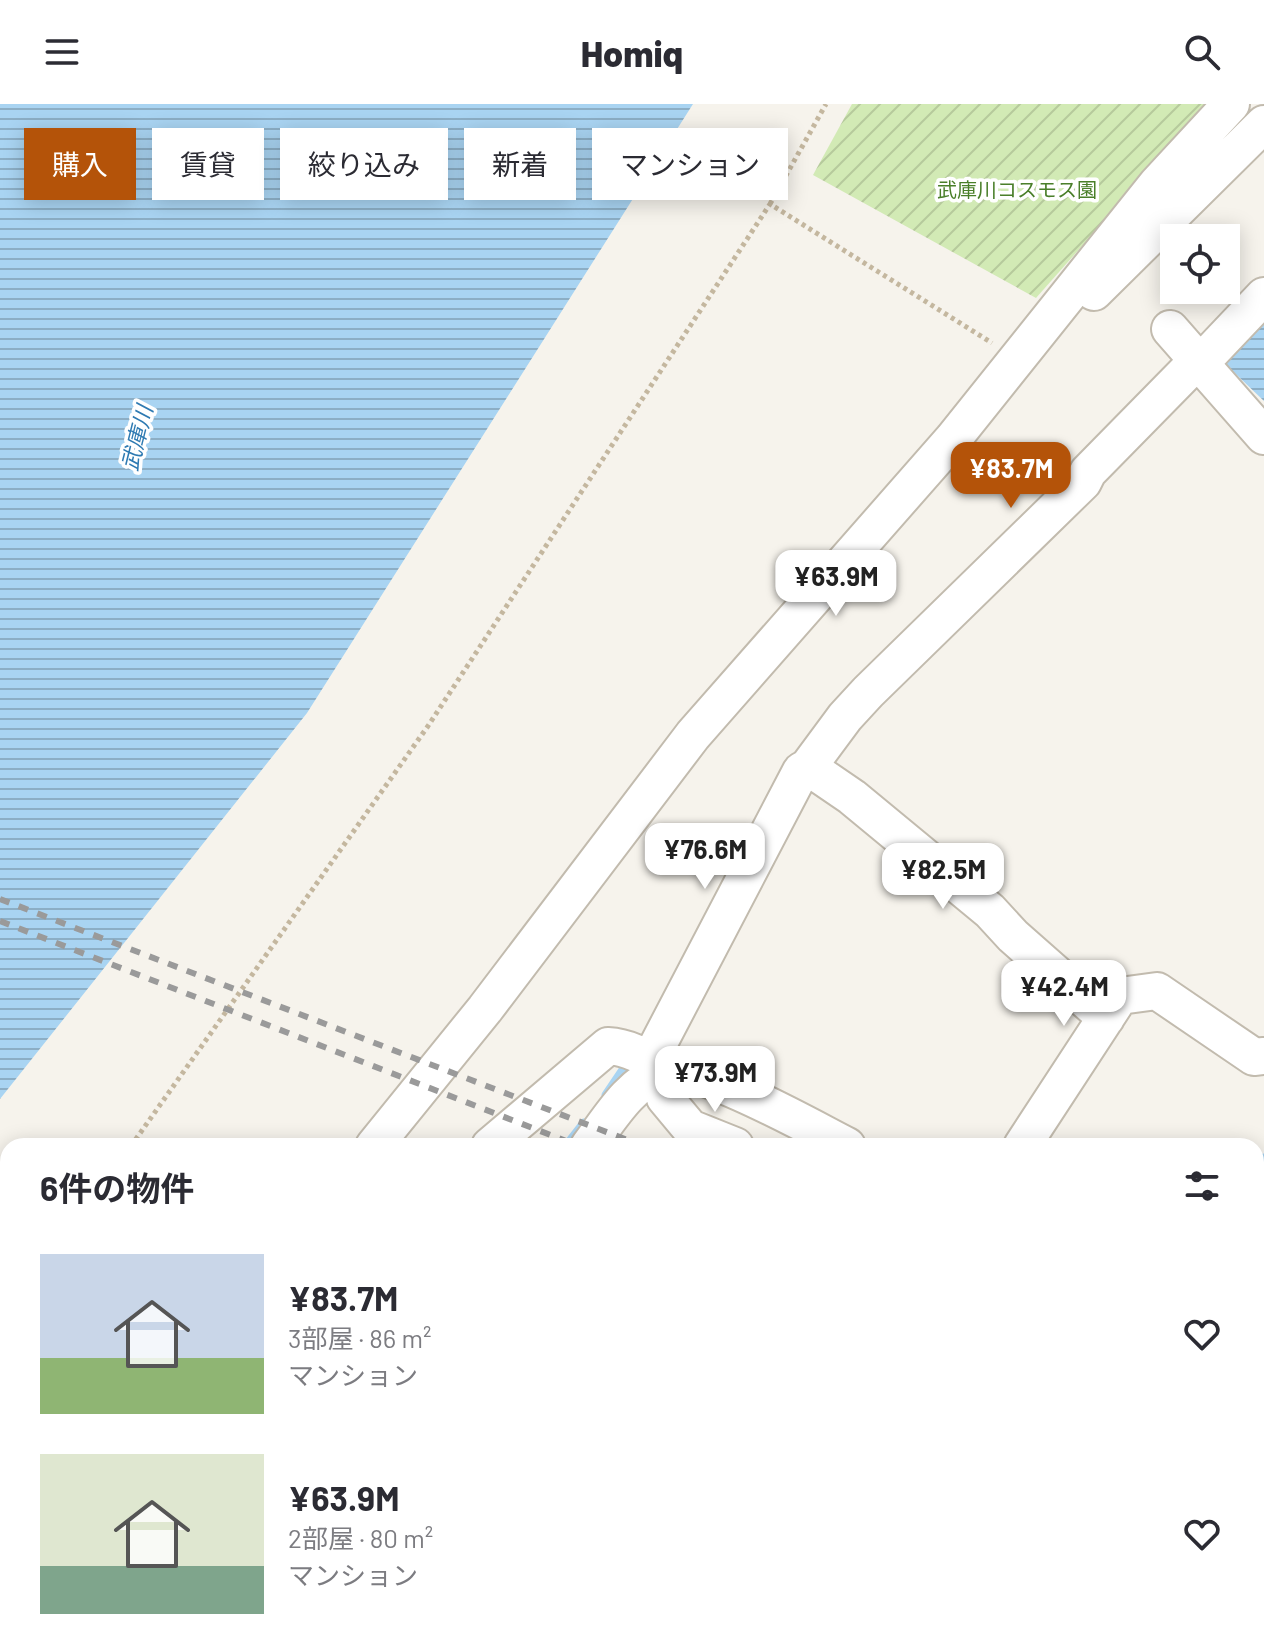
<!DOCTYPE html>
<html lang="ja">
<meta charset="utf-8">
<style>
body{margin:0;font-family:Barlow,"Noto Sans JP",sans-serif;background:#f2f2f3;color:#2b2b33;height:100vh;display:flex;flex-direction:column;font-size:30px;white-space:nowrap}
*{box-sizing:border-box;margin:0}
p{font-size:26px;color:#7c7c81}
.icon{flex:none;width:44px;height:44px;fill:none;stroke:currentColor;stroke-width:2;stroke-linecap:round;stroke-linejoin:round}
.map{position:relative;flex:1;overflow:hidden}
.sheet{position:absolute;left:0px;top:1034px;width:1264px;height:514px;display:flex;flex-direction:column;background:#fff;border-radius:24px 24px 0 0;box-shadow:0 4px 20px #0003}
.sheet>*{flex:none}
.hud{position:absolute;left:24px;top:24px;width:800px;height:72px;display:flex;gap:16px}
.buttons{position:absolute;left:1160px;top:120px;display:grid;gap:16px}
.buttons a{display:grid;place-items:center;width:80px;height:80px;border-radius:0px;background:#fff;box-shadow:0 4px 20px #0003;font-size:40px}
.price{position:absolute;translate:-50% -68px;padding:0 18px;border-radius:16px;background:#fff;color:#222;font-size:26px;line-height:52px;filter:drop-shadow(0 2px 4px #0008)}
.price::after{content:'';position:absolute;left:50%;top:48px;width:24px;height:18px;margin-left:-12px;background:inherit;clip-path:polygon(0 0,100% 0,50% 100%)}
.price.selected{background:#b45309;color:#fff}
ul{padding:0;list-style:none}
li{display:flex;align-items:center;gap:24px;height:200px;padding:0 40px}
li span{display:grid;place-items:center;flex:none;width:224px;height:160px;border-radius:0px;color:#555}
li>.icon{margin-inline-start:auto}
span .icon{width:96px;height:96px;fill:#fffc;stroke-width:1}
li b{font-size:34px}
h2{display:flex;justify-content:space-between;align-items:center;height:96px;padding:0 40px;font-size:34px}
.tag{padding:0 28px;border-radius:0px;background:#fff;box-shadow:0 4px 20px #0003;font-size:28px;line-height:72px}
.tag.selected{background:#b45309;color:#fff}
header{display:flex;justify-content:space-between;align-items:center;height:104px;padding:0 40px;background:#fff;font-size:36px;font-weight:800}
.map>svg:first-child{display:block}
</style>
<header><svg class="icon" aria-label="menu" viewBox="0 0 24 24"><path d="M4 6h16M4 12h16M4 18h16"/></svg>Homiq<svg class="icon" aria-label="search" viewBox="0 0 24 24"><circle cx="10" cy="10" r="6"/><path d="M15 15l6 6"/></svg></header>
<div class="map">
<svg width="1264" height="1547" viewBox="0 0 1264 1547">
<defs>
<pattern id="garden-furrows" width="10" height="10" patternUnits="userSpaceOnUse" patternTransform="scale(2)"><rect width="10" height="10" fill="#d2eab5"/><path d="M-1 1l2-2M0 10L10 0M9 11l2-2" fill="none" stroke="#b6ca9c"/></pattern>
<pattern id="water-rules" width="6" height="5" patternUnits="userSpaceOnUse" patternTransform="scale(2)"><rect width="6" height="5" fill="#a9d4f2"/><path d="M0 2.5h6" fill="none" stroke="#8caec5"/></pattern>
</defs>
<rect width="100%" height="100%" fill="#f6f3ec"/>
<!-- garden -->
<path fill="url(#garden-furrows)" d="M 852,0 L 1208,0 L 1036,194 L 813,71 Z"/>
<!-- water -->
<path fill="url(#water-rules)" d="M 0,0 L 693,0 L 307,609 L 0,995 Z
M 1264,207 L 1264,297 L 1219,254 Z"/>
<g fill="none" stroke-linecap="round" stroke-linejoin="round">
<!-- stream -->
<path stroke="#a9d4f2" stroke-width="9" d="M 606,991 L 631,954
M 566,1042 L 584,1019
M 1260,1073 L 1260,1060 L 1264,1054
M 1261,1088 L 1264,1156
M 176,1547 L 181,1540"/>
<!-- minor casing -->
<g stroke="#c2bbae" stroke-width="40">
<path id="minor" d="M 1094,188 L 1264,20
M 1170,225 L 1264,332
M 808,663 L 852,693 L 990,807 L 1013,832 L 1106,914
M 650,956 L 801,667 L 808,663 L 845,613 L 868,588 L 1083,378 L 1088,368 L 1198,256 L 1208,251 L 1264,192
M 374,1042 L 485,905 L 693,631 L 953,335 L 1157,80 L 1231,0
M 490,1042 L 608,942 C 629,943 648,954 664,967 L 665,994 L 690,1024 L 735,1042
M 589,1042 C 609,1016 629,980 661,969 C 695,957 813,1025 847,1042
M 1022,1042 L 1120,892 L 1157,887 L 1254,953 L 1264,952
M 1256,1082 L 1264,1078
M 1256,1205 L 1264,1205
M 1256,1252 L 1264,1255
M 1256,1337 L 1264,1340
M 1089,1540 L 1108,1547
M 4,1547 L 9,1540
M 242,1547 L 243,1540
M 468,1547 L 473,1540
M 743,1547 L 746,1540
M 1180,1547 L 1183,1540"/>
</g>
<!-- path -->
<path stroke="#c4b79f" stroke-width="5" stroke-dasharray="4 4" stroke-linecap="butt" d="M 770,100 L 826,0
M 131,1042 L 428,622 L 770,100 L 992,239
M 0,1228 L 8,1217"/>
<!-- minor -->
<use href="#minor" stroke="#fff" stroke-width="36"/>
<!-- rail -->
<path stroke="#9a9a9a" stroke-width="6" stroke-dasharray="10 10" stroke-linecap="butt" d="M 0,795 L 643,1042
M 0,817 L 579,1042
M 1256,1279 L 1264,1282
M 1256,1305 L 1264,1308"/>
</g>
<g text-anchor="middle" stroke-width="7" stroke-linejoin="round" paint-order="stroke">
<!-- park labels -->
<g font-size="20" fill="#4a7f2a" stroke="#fff">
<text x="1017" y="93">武庫川コスモス園</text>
</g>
<!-- water labels -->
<g font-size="22" font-style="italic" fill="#2e7ab2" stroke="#fff">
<text transform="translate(137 334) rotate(-76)" y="8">武庫川</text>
</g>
</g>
</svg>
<div class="buttons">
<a><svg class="icon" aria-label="locate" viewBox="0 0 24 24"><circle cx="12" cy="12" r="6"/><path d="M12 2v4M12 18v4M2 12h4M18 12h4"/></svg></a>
</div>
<b class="price selected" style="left:1011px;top:406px">¥83.7M</b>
<b class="price" style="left:836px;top:514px">¥63.9M</b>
<b class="price" style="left:705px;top:787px">¥76.6M</b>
<b class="price" style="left:943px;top:807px">¥82.5M</b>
<b class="price" style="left:1064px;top:924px">¥42.4M</b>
<b class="price" style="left:715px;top:1010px">¥73.9M</b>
<div class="hud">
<a class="tag selected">購入</a>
<a class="tag">賃貸</a>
<a class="tag">絞り込み</a>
<a class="tag">新着</a>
<a class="tag">マンション</a>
</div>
<section class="sheet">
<h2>6件の物件<svg class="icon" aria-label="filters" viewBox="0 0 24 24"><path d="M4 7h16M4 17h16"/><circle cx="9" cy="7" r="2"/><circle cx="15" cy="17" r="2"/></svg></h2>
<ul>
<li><span style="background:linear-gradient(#c9d6e8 65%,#8fb573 0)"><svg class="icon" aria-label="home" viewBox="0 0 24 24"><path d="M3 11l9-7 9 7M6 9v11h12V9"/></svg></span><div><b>¥83.7M</b><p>3部屋 · 86 m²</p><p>マンション</p></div><svg class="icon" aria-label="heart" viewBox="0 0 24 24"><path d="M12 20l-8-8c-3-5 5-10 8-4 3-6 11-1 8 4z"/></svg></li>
<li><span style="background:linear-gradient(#dfe7d0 70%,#7fa58c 0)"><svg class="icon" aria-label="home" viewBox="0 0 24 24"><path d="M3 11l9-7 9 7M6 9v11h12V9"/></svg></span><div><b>¥63.9M</b><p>2部屋 · 80 m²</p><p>マンション</p></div><svg class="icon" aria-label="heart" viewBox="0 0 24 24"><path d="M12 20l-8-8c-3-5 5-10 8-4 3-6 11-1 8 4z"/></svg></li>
</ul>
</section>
</div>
